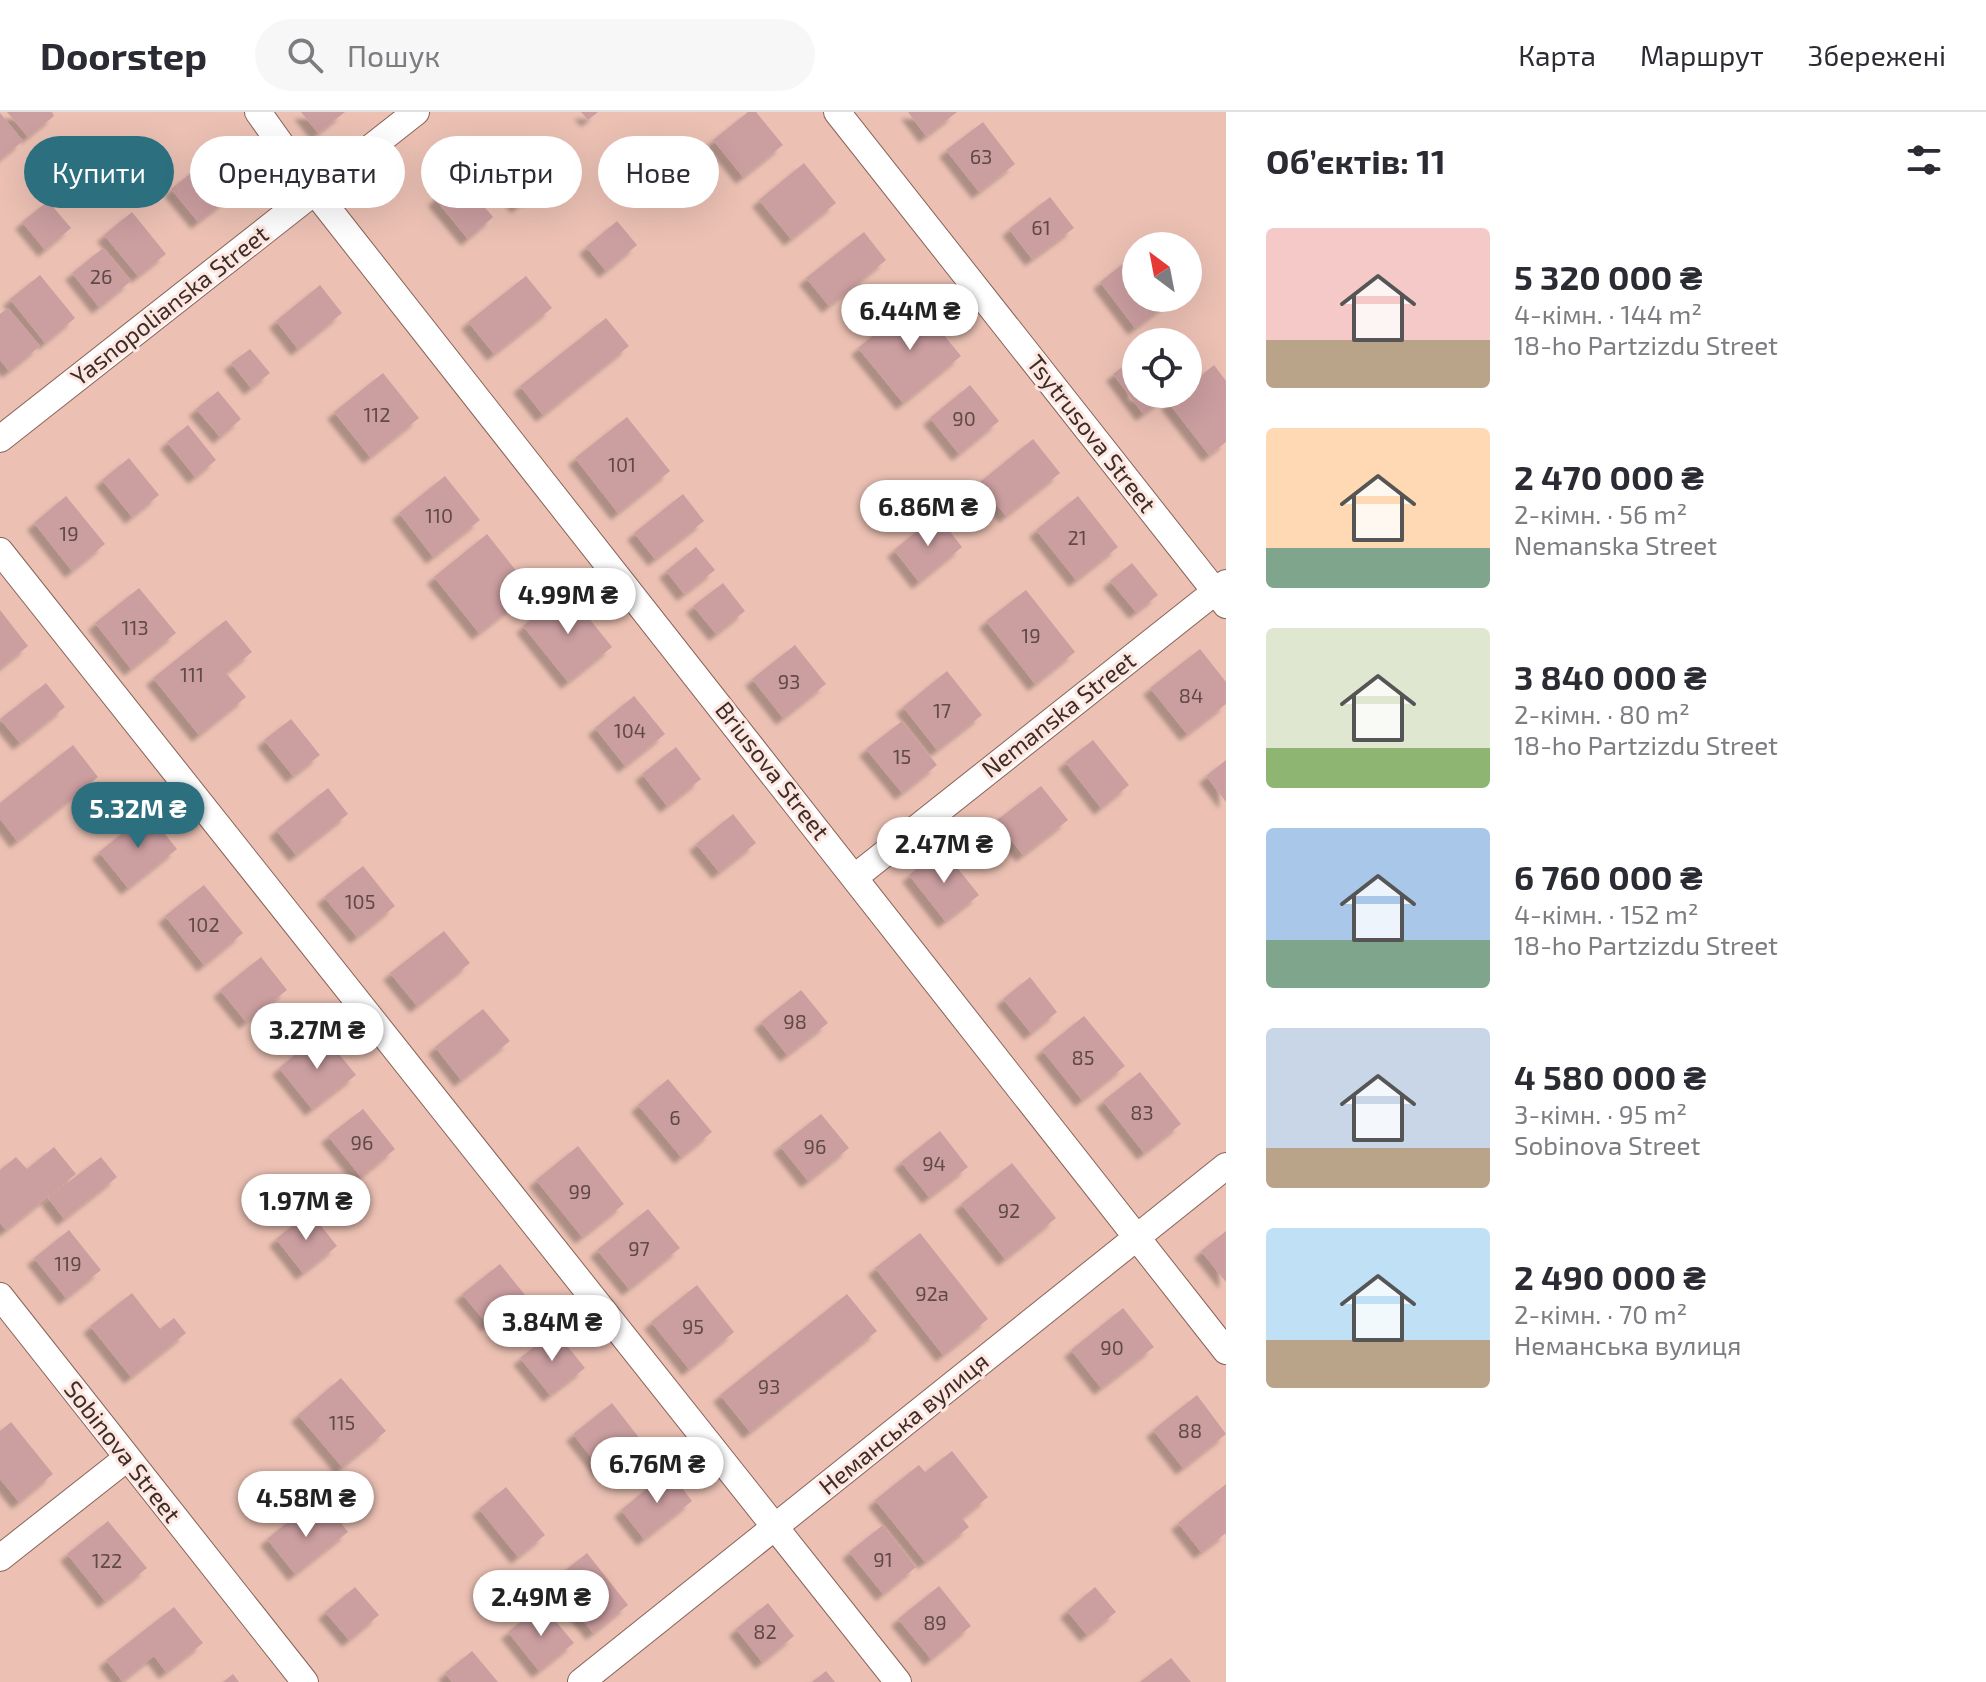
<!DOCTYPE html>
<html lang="uk">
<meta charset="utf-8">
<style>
body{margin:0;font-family:"Exo 2",sans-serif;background:#f7f7f7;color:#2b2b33;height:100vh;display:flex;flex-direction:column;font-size:30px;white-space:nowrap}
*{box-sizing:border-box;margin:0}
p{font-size:26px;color:#7c7c81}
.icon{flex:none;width:44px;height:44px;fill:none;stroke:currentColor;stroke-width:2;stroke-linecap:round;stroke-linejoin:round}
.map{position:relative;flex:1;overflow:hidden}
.details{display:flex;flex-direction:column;background:#fff;width:760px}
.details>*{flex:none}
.hud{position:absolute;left:24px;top:24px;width:760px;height:72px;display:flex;gap:16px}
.needle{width:52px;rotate:328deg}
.controls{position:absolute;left:1122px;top:120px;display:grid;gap:16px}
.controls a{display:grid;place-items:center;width:80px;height:80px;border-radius:50%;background:#fff;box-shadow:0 8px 32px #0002;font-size:40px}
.price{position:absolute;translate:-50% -68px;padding:0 18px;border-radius:28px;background:#fff;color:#222;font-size:26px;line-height:52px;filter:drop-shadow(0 2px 4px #0008)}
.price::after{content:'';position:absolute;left:50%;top:48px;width:24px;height:18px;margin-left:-12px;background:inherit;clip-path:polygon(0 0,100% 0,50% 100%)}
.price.current{background:#2c7080;color:#fff}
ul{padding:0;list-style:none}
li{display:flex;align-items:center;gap:24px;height:200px;padding:0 40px}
li span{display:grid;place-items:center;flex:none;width:224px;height:160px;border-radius:8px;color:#555}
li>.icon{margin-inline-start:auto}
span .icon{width:96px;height:96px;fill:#fffc;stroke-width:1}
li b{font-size:34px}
h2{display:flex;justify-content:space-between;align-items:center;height:96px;padding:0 40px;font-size:34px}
.tag{padding:0 28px;border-radius:36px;background:#fff;box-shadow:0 8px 32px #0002;font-size:28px;line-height:72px}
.tag.current{background:#2c7080;color:#fff}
header{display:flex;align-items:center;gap:48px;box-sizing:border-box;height:112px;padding:0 40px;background:#fff;border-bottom:2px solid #e1e1e2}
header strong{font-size:38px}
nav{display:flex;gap:44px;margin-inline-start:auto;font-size:28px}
.search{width:560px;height:72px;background:#f7f7f7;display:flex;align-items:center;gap:20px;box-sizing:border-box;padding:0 28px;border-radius:44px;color:#7c7c81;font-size:30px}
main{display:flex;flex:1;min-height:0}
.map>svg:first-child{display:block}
</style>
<header>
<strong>Doorstep</strong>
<div class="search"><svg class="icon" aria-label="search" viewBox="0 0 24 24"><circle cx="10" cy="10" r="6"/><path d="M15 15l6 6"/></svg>Пошук</div>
<nav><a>Карта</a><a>Маршрут</a><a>Збережені</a></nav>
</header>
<main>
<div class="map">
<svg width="1226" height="1570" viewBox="0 0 1226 1570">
<defs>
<filter id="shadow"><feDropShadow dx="-7" dy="7" stdDeviation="2" flood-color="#0004"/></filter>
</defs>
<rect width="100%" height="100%" fill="#ecc1b4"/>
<!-- building -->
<path fill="#cb9ea0" filter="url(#shadow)" d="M 7,0 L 52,0 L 54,4 L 28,25 Z
M 301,0 L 345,0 L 318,21 Z
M 581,0 L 598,0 L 588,8 Z
M 748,0 L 756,0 L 783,33 L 743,65 L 713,28 Z
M 908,0 L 957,0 L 926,24 Z
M 0,1 L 23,29 L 0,47 Z
M 983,10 L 1015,52 L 979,80 L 946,38 Z
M 514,32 L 546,72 L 518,94 L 486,54 Z
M 804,51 L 836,91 L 791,127 L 759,88 Z
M 200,54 L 227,87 L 198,110 L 171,77 Z
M 460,66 L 493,105 L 468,127 L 435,87 Z
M 1050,85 L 1074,116 L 1032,147 L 1009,117 Z
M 48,89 L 71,116 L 45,138 L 22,110 Z
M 132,100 L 166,142 L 138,164 L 104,123 Z
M 617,109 L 637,133 L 606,159 L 586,135 Z
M 864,120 L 886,148 L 829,194 L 806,166 Z
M 103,136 L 131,169 L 99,195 L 72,161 Z
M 1134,143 L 1136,186 L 1167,186 L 1170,189 L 1135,216 L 1100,170 Z
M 40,163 L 75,206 L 45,231 L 10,187 Z
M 526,164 L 552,196 L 494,242 L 468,210 Z
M 320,173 L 342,201 L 298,237 L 276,209 Z
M 916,189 L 961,244 L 903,291 L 858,236 Z
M 8,196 L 40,234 L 9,259 L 0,248 L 0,202 Z
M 606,206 L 629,234 L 543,303 L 520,274 Z
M 250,237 L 270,261 L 251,276 L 231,251 Z
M 1136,245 L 1136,282 L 1169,282 L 1143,302 L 1113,262 Z
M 1214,253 L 1226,269 L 1226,330 L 1209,343 L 1168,290 L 1178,282 L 1188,282 L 1188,274 Z
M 383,261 L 419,306 L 370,345 L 334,300 Z
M 970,273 L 999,309 L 959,342 L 930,306 Z
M 218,279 L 241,307 L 220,325 L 196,297 Z
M 627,305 L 670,359 L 618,401 L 575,346 Z
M 188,313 L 216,348 L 195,365 L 167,330 Z
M 1033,327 L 1060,361 L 1006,404 L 979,371 Z
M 129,346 L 159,383 L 132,405 L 102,368 Z
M 445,364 L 480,408 L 433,445 L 399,401 Z
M 683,382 L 704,409 L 655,447 L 634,421 Z
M 66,384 L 105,432 L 72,459 L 34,411 Z
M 1078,384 L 1118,435 L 1076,468 L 1036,418 Z
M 937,403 L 962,435 L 919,470 L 894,438 Z
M 487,422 L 532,479 L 479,521 L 434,465 Z
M 696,435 L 715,458 L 684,482 L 666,459 Z
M 1132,451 L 1158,483 L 1136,500 L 1110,469 Z
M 723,471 L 745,499 L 716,522 L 693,494 Z
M 139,476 L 176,521 L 131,557 L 95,511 Z
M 1026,478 L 1075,540 L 1035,572 L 986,509 Z
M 567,479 L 612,535 L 568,570 L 523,514 Z
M 0,498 L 28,534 L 0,556 Z
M 226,508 L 252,540 L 226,561 L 246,585 L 199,623 L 153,566 Z
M 795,533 L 826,572 L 783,606 L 752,567 Z
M 1200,537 L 1226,570 L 1226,592 L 1187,622 L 1150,576 Z
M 947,559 L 982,603 L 937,638 L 903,595 Z
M 46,571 L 65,595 L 20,631 L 0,607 Z
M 634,584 L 665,622 L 625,654 L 595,616 Z
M 291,607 L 320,643 L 293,664 L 264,628 Z
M 902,609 L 937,653 L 902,681 L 866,637 Z
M 1093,628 L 1129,673 L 1101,696 L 1065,650 Z
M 73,633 L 98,665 L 17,729 L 0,707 L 0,691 Z
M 676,635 L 701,667 L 667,694 L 642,662 Z
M 1226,648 L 1226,690 L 1206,664 Z
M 1041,674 L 1068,708 L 1023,743 L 996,709 Z
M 328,676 L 348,702 L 296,743 L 276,718 Z
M 148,701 L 177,737 L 128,776 L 99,740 Z
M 733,702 L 756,731 L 719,760 L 696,732 Z
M 942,737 L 979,783 L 945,809 L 909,763 Z
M 363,754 L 395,794 L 357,825 L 324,785 Z
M 204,773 L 243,821 L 204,853 L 165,804 Z
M 444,819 L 470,851 L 417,894 L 390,861 Z
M 261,845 L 287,878 L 246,910 L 220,878 Z
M 1030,865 L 1057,900 L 1031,921 L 1003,887 Z
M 801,878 L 828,911 L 787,943 L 761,910 Z
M 483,897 L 510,929 L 461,968 L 435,935 Z
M 1084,904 L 1125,954 L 1082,988 L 1042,938 Z
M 322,921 L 356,963 L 312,997 L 279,956 Z
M 1140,960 L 1181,1012 L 1144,1041 L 1103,989 Z
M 668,967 L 712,1020 L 681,1045 L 638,993 Z
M 363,997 L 395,1037 L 361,1065 L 328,1024 Z
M 821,1002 L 849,1036 L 808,1069 L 780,1034 Z
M 940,1019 L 968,1055 L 929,1085 L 901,1050 Z
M 578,1034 L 624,1092 L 582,1125 L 536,1068 Z
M 54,1035 L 76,1062 L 6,1118 L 0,1111 L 0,1058 L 16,1045 L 27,1057 Z
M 101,1045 L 117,1065 L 64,1107 L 48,1086 Z
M 1012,1051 L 1056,1106 L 1005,1147 L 961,1092 Z
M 648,1097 L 680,1136 L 629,1177 L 597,1138 Z
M 310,1100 L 337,1134 L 303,1161 L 276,1127 Z
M 69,1118 L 101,1158 L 66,1186 L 34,1146 Z
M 1226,1119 L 1226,1170 L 1201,1139 Z
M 920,1121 L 988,1207 L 943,1243 L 875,1156 Z
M 500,1152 L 525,1183 L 488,1213 L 462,1182 Z
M 697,1173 L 734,1220 L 689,1257 L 651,1210 Z
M 132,1181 L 160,1217 L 174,1206 L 186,1221 L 131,1265 L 90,1214 Z
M 847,1182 L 877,1219 L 750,1320 L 720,1283 Z
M 1123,1196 L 1154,1235 L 1101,1276 L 1071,1238 Z
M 555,1219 L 585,1256 L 550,1283 L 520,1246 Z
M 341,1266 L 386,1319 L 342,1355 L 298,1303 Z
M 1197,1283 L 1226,1322 L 1183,1356 L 1153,1318 Z
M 612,1291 L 640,1327 L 601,1358 L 573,1322 Z
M 11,1310 L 53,1362 L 19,1390 L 0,1367 L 0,1319 Z
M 952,1339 L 988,1385 L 962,1406 L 969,1415 L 925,1450 L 875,1388 L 919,1353 L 925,1360 Z
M 669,1359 L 692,1389 L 644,1427 L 621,1398 Z
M 1226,1372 L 1226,1421 L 1201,1440 L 1178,1411 Z
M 506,1375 L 545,1423 L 518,1445 L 479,1397 Z
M 331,1398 L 348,1420 L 295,1462 L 267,1427 L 300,1400 L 311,1414 Z
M 108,1409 L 147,1456 L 105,1489 L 67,1442 Z
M 883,1413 L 916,1455 L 883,1482 L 849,1440 Z
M 587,1441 L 628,1493 L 593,1521 L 552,1469 Z
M 939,1474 L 971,1514 L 931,1547 L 898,1507 Z
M 355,1475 L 379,1503 L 349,1528 L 325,1500 Z
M 1095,1475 L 1116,1500 L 1087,1523 L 1067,1499 Z
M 768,1491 L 794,1524 L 762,1550 L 736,1517 Z
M 542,1493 L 574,1531 L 539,1559 L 508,1520 Z
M 174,1495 L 203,1531 L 166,1560 L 154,1544 L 122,1569 L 106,1548 Z
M 472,1539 L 498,1570 L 452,1570 L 445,1561 Z
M 1171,1546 L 1191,1570 L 1140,1570 Z
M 826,1559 L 835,1570 L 812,1570 Z
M 233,1562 L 239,1570 L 223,1570 Z"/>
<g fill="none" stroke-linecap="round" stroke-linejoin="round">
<!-- minor casing -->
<g stroke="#886257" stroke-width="28">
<path id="minor" d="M 258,0 L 315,80 L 1226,1239
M 837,0 L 1226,493
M 0,327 L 416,0
M 0,439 L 898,1570
M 855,765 L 1226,471
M 0,1184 L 305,1570
M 0,1446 L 127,1346
M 581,1570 L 1226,1054"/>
</g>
<!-- minor -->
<use href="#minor" stroke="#fff" stroke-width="26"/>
</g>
<g text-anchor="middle" stroke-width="6" stroke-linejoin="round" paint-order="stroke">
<!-- number labels -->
<g font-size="20" fill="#604946">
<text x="981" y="52">63</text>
<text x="1041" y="123">61</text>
<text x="101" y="172">26</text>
<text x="377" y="310">112</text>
<text x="964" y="314">90</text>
<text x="622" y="360">101</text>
<text x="439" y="411">110</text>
<text x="69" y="429">19</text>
<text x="1077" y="433">21</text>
<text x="135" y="523">113</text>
<text x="1031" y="531">19</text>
<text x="192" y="570">111</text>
<text x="789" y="577">93</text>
<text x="1191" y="591">84</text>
<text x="942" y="606">17</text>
<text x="630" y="626">104</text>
<text x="902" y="652">15</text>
<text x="360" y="797">105</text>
<text x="204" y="820">102</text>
<text x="795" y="917">98</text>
<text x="1083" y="953">85</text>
<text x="1142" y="1008">83</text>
<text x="675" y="1013">6</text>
<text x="362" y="1038">96</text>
<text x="815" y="1042">96</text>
<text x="934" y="1059">94</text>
<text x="580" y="1087">99</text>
<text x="1009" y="1106">92</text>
<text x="639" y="1144">97</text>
<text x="68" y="1159">119</text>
<text x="932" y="1189">92а</text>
<text x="693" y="1222">95</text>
<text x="1112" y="1243">90</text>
<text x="769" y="1282">93</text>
<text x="342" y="1318">115</text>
<text x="1190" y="1326">88</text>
<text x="883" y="1455">91</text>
<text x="107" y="1456">122</text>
<text x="935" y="1518">89</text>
<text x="765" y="1527">82</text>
</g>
<!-- street labels -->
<g font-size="24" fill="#3d2d28" stroke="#fee7e1">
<text transform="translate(170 194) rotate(-38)" y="8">Yasnopolianska Street</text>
<text transform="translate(1091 322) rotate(52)" y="8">Tsytrusova Street</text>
<text transform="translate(1059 603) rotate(-38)" y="8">Nemanska Street</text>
<text transform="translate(772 659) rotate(52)" y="8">Briusova Street</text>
<text transform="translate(904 1312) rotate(-39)" y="8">Неманська вулиця</text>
<text transform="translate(122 1340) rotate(52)" y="8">Sobinova Street</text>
</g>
</g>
</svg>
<div class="controls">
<a><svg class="needle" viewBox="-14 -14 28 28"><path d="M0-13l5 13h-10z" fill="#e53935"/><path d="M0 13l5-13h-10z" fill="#7c7c81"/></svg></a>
<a><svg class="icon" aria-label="locate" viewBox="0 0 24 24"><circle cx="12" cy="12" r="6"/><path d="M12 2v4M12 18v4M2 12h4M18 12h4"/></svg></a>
</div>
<b class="price" style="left:910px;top:240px">6.44M ₴</b>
<b class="price" style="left:928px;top:436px">6.86M ₴</b>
<b class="price" style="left:568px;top:524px">4.99M ₴</b>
<b class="price current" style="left:138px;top:738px">5.32M ₴</b>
<b class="price" style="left:944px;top:773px">2.47M ₴</b>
<b class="price" style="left:317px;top:959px">3.27M ₴</b>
<b class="price" style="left:306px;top:1130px">1.97M ₴</b>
<b class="price" style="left:552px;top:1251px">3.84M ₴</b>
<b class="price" style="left:657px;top:1393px">6.76M ₴</b>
<b class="price" style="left:306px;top:1427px">4.58M ₴</b>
<b class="price" style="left:541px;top:1526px">2.49M ₴</b>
<div class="hud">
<a class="tag current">Купити</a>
<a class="tag">Орендувати</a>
<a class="tag">Фільтри</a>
<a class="tag">Нове</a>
</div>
</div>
<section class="details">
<h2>Об’єктів: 11<svg class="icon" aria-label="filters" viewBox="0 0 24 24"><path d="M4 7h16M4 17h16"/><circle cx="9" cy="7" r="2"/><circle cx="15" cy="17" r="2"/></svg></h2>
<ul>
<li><span style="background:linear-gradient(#f6c9c9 70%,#b9a48a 0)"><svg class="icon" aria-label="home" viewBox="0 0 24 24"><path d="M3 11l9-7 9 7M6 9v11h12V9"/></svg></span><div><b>5 320 000 ₴</b><p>4-кімн. · 144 m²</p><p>18-ho Partzizdu Street</p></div></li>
<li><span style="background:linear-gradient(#ffd9b3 75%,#7fa58c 0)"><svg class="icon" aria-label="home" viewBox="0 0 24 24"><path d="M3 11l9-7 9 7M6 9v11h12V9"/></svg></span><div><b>2 470 000 ₴</b><p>2-кімн. · 56 m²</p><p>Nemanska Street</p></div></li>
<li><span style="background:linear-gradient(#dfe7d0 75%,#8fb573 0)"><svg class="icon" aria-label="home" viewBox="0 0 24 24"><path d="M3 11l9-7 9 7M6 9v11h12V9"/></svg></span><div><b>3 840 000 ₴</b><p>2-кімн. · 80 m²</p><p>18-ho Partzizdu Street</p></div></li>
<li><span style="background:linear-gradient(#a9c7e8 70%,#7fa58c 0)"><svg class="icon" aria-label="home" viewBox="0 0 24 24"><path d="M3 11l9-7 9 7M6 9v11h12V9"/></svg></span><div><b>6 760 000 ₴</b><p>4-кімн. · 152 m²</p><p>18-ho Partzizdu Street</p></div></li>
<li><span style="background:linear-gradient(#c9d6e8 75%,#b9a48a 0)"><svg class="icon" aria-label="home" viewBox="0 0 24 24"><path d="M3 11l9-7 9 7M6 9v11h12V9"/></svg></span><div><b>4 580 000 ₴</b><p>3-кімн. · 95 m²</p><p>Sobinova Street</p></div></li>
<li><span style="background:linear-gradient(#bfe0f5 70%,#b9a48a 0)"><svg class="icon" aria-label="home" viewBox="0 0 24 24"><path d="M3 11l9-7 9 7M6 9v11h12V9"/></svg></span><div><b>2 490 000 ₴</b><p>2-кімн. · 70 m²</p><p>Неманська вулиця</p></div></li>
</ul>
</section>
</main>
